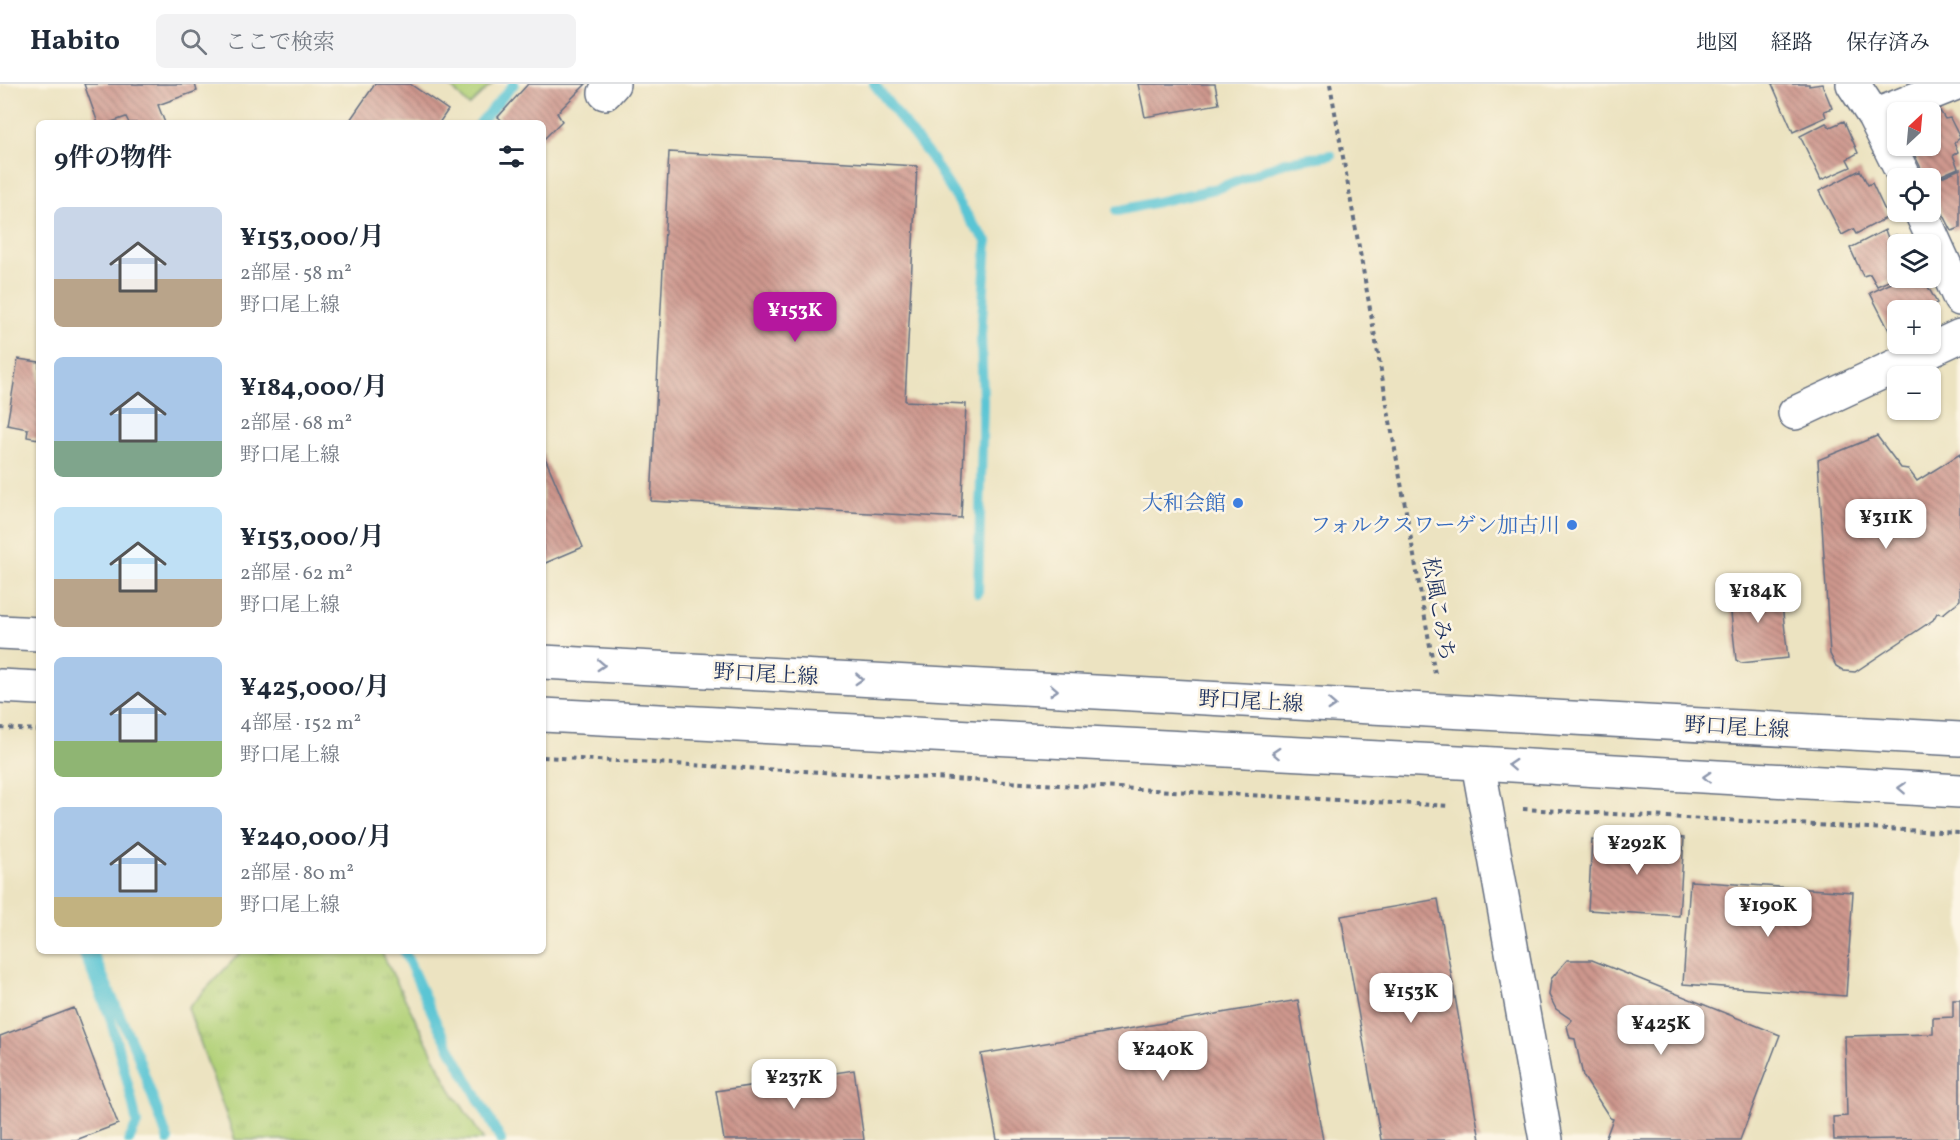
<!DOCTYPE html>
<html lang="ja">
<meta charset="utf-8">
<style>
body{margin:0;font-family:Vollkorn,"Noto Serif JP",serif;background:#f2f2f3;color:#1f2937;height:100vh;display:flex;flex-direction:column;font-size:22px;white-space:nowrap}
*{box-sizing:border-box;margin:0}
p{font-size:20px;color:#747a83}
.icon{flex:none;width:33px;height:33px;fill:none;stroke:currentColor;stroke-width:2;stroke-linecap:round;stroke-linejoin:round}
.map{position:relative;flex:1;overflow:hidden}
.side{position:absolute;left:36px;top:36px;width:510px;height:834px;display:flex;flex-direction:column;background:#fff;border-radius:9px;box-shadow:0 2px 4px #0004}
.side>*{flex:none}
.needle{width:39px;rotate:26deg}
.fabs{position:absolute;left:1887px;top:18px;display:grid;gap:12px}
.fabs a{display:grid;place-items:center;width:54px;height:54px;border-radius:9px;background:#fff;box-shadow:0 2px 4px #0004;font-size:30px}
.price{position:absolute;translate:-50% -51px;padding:0 14px;border-radius:12px;background:#fff;color:#222;font-size:20px;line-height:39px;filter:drop-shadow(0 2px 3px #0008)}
.price::after{content:'';position:absolute;left:50%;top:36px;width:18px;height:14px;margin-left:-9px;background:inherit;clip-path:polygon(0 0,100% 0,50% 100%)}
.price.current{background:#b5179e;color:#fff}
ul{padding:0;list-style:none}
li{display:flex;align-items:center;gap:18px;height:150px;padding:0 18px}
li span{display:grid;place-items:center;flex:none;width:168px;height:120px;border-radius:9px;color:#555}
li>.icon{margin-inline-start:auto}
span .icon{width:72px;height:72px;fill:#fffc;stroke-width:1}
li b{font-size:26px}
h2{display:flex;justify-content:space-between;align-items:center;height:72px;padding:0 18px;font-size:26px}
header{display:flex;align-items:center;gap:36px;box-sizing:border-box;height:84px;padding:0 30px;background:#fff;border-bottom:2px solid #e0e1e3}
header strong{font-size:28px}
nav{display:flex;gap:33px;margin-inline-start:auto;font-size:21px}
.search{width:420px;height:54px;background:#f2f2f3;display:flex;align-items:center;gap:15px;box-sizing:border-box;padding:0 21px;border-radius:9px;color:#747a83;font-size:22px}
.map>svg:first-child{display:block}
</style>
<header>
<strong>Habito</strong>
<div class="search"><svg class="icon" aria-label="search" viewBox="0 0 24 24"><circle cx="10" cy="10" r="6"/><path d="M15 15l6 6"/></svg>ここで検索</div>
<nav><a>地図</a><a>経路</a><a>保存済み</a></nav>
</header>
<div class="map">
<svg width="1960" height="1056" viewBox="0 0 1960 1056">
<defs>
<pattern id="grass-tufts" width="24" height="20" patternUnits="userSpaceOnUse" patternTransform="scale(1.5)"><rect width="24" height="20" fill="#b2d179"/><path d="M3 7l-1-3M5 7V3M7 7l1-3M15 17l-1-3M17 17v-4M19 17l1-3" fill="none" stroke="#98b46b"/></pattern>
<pattern id="building-back-hatch" width="6" height="6" patternUnits="userSpaceOnUse" patternTransform="scale(1.5)"><rect width="6" height="6" fill="#ce978d"/><path d="M-1 5l2 2M0 0l6 6M5-1l2 2" fill="none" stroke="#a67c76"/></pattern>
</defs>
<rect width="100%" height="100%" fill="#fcf5e5"/>
<filter id="ink" filterUnits="userSpaceOnUse"><feTurbulence type="fractalNoise" baseFrequency=".0167" numOctaves="2"/><feDisplacementMap in="SourceGraphic" scale="12" xChannelSelector="R" yChannelSelector="G"/><feConvolveMatrix kernelMatrix="1 2 1 2 8 2 1 2 1" color-interpolation-filters="sRGB"/></filter>
<filter id="wash" filterUnits="userSpaceOnUse"><feTurbulence type="fractalNoise" baseFrequency=".008" numOctaves="4" result="noise"/><feDisplacementMap in="SourceGraphic" scale="24" xChannelSelector="R" yChannelSelector="G"/><feGaussianBlur stdDeviation="1.35" result="paint"/><feColorMatrix in="noise" values="0 0 0 0 0 0 0 0 0 0 0 0 0 0 0 0 0 1.4 0 .05"/><feComposite in="paint" operator="in"/></filter>
<g filter="url(#wash)">
<rect width="100%" height="100%" fill="#ece3c1"/>
<!-- grass -->
<path fill="url(#grass-tufts)" stroke="#66806c" stroke-width="1.5" d="M 242,867 L 381,867 L 450,1004 L 484,1056 L 235,1056 L 188,924 Z"/>
<!-- park -->
<path fill="#b2d179" stroke="#66806c" stroke-width="1.5" d="M 448,0 L 492,0 L 469,22 Z"/>
<g fill="none" stroke-linecap="round" stroke-linejoin="round">
<!-- stream -->
<path stroke="#5ac5d4" stroke-width="10" d="M 874,0 L 931,74 L 972,139 L 987,157 L 981,251 L 983,317 L 978,509
M 480,39 L 514,0
M 1117,127 L 1219,104 L 1285,78 L 1331,71
M 83,867 L 110,933 L 131,1012 L 137,1040 L 129,1056
M 92,867 L 137,970 L 168,1056
M 404,867 L 438,942 L 501,1056"/>
</g>
<g id="blocks">
<!-- building -->
<path fill="url(#building-back-hatch)" d="M 84,0 L 195,0 L 197,7 L 158,21 L 165,39 L 129,39 L 126,33 L 109,39 L 98,39 Z
M 375,0 L 410,0 L 448,26 L 439,39 L 348,39 Z
M 528,0 L 586,0 L 557,29 L 562,37 L 543,56 L 543,39 L 505,39 L 498,33 Z
M 1138,0 L 1215,0 L 1219,20 L 1145,33 Z
M 1772,0 L 1809,0 L 1809,2 L 1822,0 L 1832,24 L 1824,27 L 1826,33 L 1793,48 Z
M 1940,27 L 1945,35 L 1950,34 L 1960,54 L 1954,59 L 1958,68 L 1953,71 L 1958,84 L 1930,96 L 1930,94 L 1926,94 L 1914,70 L 1925,64 L 1924,62 L 1930,62 L 1930,31 Z
M 1844,37 L 1858,69 L 1847,75 L 1851,83 L 1821,96 L 1800,52 L 1826,39 L 1830,43 Z
M 669,68 L 917,82 L 905,317 L 966,320 L 961,434 L 651,417 Z
M 1960,85 L 1960,144 L 1952,147 L 1930,104 L 1930,98 Z
M 1860,86 L 1868,101 L 1872,99 L 1888,133 L 1856,150 L 1853,145 L 1842,151 L 1819,107 Z
M 1885,146 L 1888,154 L 1896,151 L 1901,160 L 1898,160 L 1898,193 L 1877,202 L 1870,190 L 1863,192 L 1850,164 Z
M 1902,194 L 1923,194 L 1937,219 L 1925,225 L 1926,226 L 1898,226 L 1898,252 L 1893,254 L 1870,209 Z
M 18,275 L 39,278 L 39,355 L 27,353 L 28,345 L 7,341 Z
M 1877,352 L 1901,384 L 1908,385 L 1917,397 L 1960,370 L 1960,516 L 1943,530 L 1937,529 L 1933,536 L 1855,588 L 1844,587 L 1836,582 L 1830,570 L 1818,376 Z
M 543,369 L 583,463 L 543,480 Z
M 1776,501 L 1780,503 L 1788,574 L 1741,579 L 1736,576 L 1729,510 L 1734,506 Z
M 1645,751 L 1684,754 L 1679,832 L 1588,826 L 1592,756 L 1644,760 Z
M 1690,797 L 1853,808 L 1846,912 L 1683,900 Z
M 1438,815 L 1480,1056 L 1381,1056 L 1341,832 Z
M 1567,876 L 1592,876 L 1780,951 L 1740,1056 L 1605,1056 L 1613,1035 L 1610,1034 L 1583,992 L 1575,955 L 1570,954 L 1567,942 L 1572,936 L 1556,925 L 1549,911 L 1551,895 Z
M 1298,916 L 1323,1056 L 997,1056 L 981,970 Z
M 1953,916 L 1960,916 L 1960,1054 L 1834,1056 L 1833,1033 L 1847,1032 L 1845,952 L 1933,950 L 1933,934 L 1953,933 Z
M 74,924 L 118,1040 L 76,1056 L 0,1056 L 0,952 Z
M 854,986 L 864,1056 L 724,1056 L 716,1007 Z"/>
</g>
</g>
<g filter="url(#ink)">
<use href="#blocks" fill-opacity="0" stroke="#646e81" stroke-width="1.5"/>
<g fill="none" stroke-linecap="round" stroke-linejoin="round">
<!-- minor casing -->
<g stroke="#646e81" stroke-width="36">
<path id="minor" d="M 1853,0 L 1874,32 L 1905,94
M 605,9 L 613,0
M 1874,32 L 1954,0
M 1921,128 L 1960,215
M 1795,329 L 1960,252
M 1478,679 L 1546,1056"/>
</g>
<!-- secondary casing -->
<g stroke="#646e81" stroke-width="36">
<path id="secondary" d="M 0,548 L 39,550
M 543,578 L 1960,655
M 0,602 L 39,604
M 543,631 L 1478,679 L 1960,707"/>
</g>
<!-- path -->
<path stroke="#646e81" stroke-width="4" stroke-dasharray="4.5 4.5" stroke-linecap="butt" d="M 1330,0 L 1435,590
M 0,644 L 39,646
M 543,673 L 1450,722
M 1523,725 L 1960,749"/>
<!-- minor -->
<use href="#minor" stroke="#fff" stroke-width="33"/>
<!-- secondary -->
<use href="#secondary" stroke="#fff" stroke-width="33"/>
</g>
<!-- one-way arrows -->
<defs><path id="oneway-chevron" d="M-2-3.5L2.5 0L-2 3.5" fill="none" stroke-width="1.6" stroke-linecap="round" stroke-linejoin="round" transform="scale(1.5)"/></defs>
<g stroke="#8d97ae">
<use href="#oneway-chevron" transform="translate(601 581) rotate(3)"/>
<use href="#oneway-chevron" transform="translate(859 595) rotate(3)"/>
<use href="#oneway-chevron" transform="translate(1054 606) rotate(3)"/>
<use href="#oneway-chevron" transform="translate(1332 621) rotate(3)"/>
<use href="#oneway-chevron" transform="translate(1276 669) rotate(-177)"/>
<use href="#oneway-chevron" transform="translate(1512 681) rotate(-177)"/>
<use href="#oneway-chevron" transform="translate(1707 693) rotate(-177)"/>
<use href="#oneway-chevron" transform="translate(1902 704) rotate(-177)"/>
</g>
</g>
<!-- markers -->
<g fill="#3f7fe0" stroke="#fcf5e5" stroke-width="2">
<circle cx="1238" cy="419" r="6"/>
<circle cx="1572" cy="441" r="6"/>
</g>
<g text-anchor="middle" stroke-width="5" stroke-linejoin="round" paint-order="stroke">
<!-- shop labels -->
<g font-size="21" fill="#366cbe" stroke="#fcf5e5" text-anchor="end">
<text x="1226" y="426">大和会館</text>
<text x="1560" y="448">フォルクスワーゲン加古川</text>
</g>
<!-- street labels -->
<g font-size="21" fill="#1b2f5e" stroke="#fcf5e5">
<text transform="translate(1439 525) rotate(80)" y="7">松風こみち</text>
<text transform="translate(766 590) rotate(3)" y="7">野口尾上線</text>
<text transform="translate(1251 617) rotate(3)" y="7">野口尾上線</text>
<text transform="translate(1737 643) rotate(3)" y="7">野口尾上線</text>
</g>
</g>
</svg>
<div class="fabs">
<a><svg class="needle" viewBox="-14 -14 28 28"><path d="M0-13l5 13h-10z" fill="#e53935"/><path d="M0 13l5-13h-10z" fill="#747a83"/></svg></a>
<a><svg class="icon" aria-label="locate" viewBox="0 0 24 24"><circle cx="12" cy="12" r="6"/><path d="M12 2v4M12 18v4M2 12h4M18 12h4"/></svg></a>
<a><svg class="icon" aria-label="layers" viewBox="0 0 24 24"><path d="M12 4l9 5-9 5-9-5zM3 14l9 5 9-5"/></svg></a>
<a>+</a>
<a>−</a>
</div>
<b class="price current" style="left:795px;top:259px">¥153K</b>
<b class="price" style="left:1886px;top:466px">¥311K</b>
<b class="price" style="left:1758px;top:540px">¥184K</b>
<b class="price" style="left:1637px;top:792px">¥292K</b>
<b class="price" style="left:1768px;top:854px">¥190K</b>
<b class="price" style="left:1411px;top:940px">¥153K</b>
<b class="price" style="left:1661px;top:972px">¥425K</b>
<b class="price" style="left:1163px;top:998px">¥240K</b>
<b class="price" style="left:794px;top:1026px">¥237K</b>
<section class="side">
<h2>9件の物件<svg class="icon" aria-label="filters" viewBox="0 0 24 24"><path d="M4 7h16M4 17h16"/><circle cx="9" cy="7" r="2"/><circle cx="15" cy="17" r="2"/></svg></h2>
<ul>
<li><span style="background:linear-gradient(#c9d6e8 60%,#b9a48a 0)"><svg class="icon" aria-label="home" viewBox="0 0 24 24"><path d="M3 11l9-7 9 7M6 9v11h12V9"/></svg></span><div><b>¥153,000/月</b><p>2部屋 · 58 m²</p><p>野口尾上線</p></div></li>
<li><span style="background:linear-gradient(#a9c7e8 70%,#7fa58c 0)"><svg class="icon" aria-label="home" viewBox="0 0 24 24"><path d="M3 11l9-7 9 7M6 9v11h12V9"/></svg></span><div><b>¥184,000/月</b><p>2部屋 · 68 m²</p><p>野口尾上線</p></div></li>
<li><span style="background:linear-gradient(#bfe0f5 60%,#b9a48a 0)"><svg class="icon" aria-label="home" viewBox="0 0 24 24"><path d="M3 11l9-7 9 7M6 9v11h12V9"/></svg></span><div><b>¥153,000/月</b><p>2部屋 · 62 m²</p><p>野口尾上線</p></div></li>
<li><span style="background:linear-gradient(#a9c7e8 70%,#8fb573 0)"><svg class="icon" aria-label="home" viewBox="0 0 24 24"><path d="M3 11l9-7 9 7M6 9v11h12V9"/></svg></span><div><b>¥425,000/月</b><p>4部屋 · 152 m²</p><p>野口尾上線</p></div></li>
<li><span style="background:linear-gradient(#a9c7e8 75%,#c2b280 0)"><svg class="icon" aria-label="home" viewBox="0 0 24 24"><path d="M3 11l9-7 9 7M6 9v11h12V9"/></svg></span><div><b>¥240,000/月</b><p>2部屋 · 80 m²</p><p>野口尾上線</p></div></li>
</ul>
</section>
</div>
